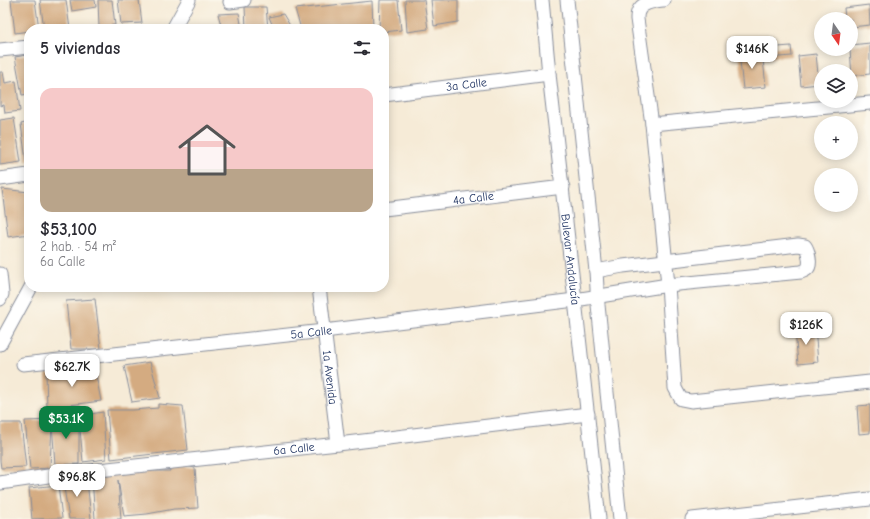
<!DOCTYPE html>
<html lang="es">
<meta charset="utf-8">
<style>
body{margin:0;font-family:"Comic Neue",sans-serif;background:#f7f7f7;color:#2b2b33;height:100vh;display:flex;flex-direction:column;font-size:15px;white-space:nowrap}
*{box-sizing:border-box;margin:0}
p{font-size:13px;color:#7c7c81}
.icon{flex:none;width:22px;height:22px;fill:none;stroke:currentColor;stroke-width:2;stroke-linecap:round;stroke-linejoin:round}
.map{position:relative;flex:1;overflow:hidden}
.side{position:absolute;left:24px;top:24px;width:365px;height:268px;display:flex;flex-direction:column;background:#fff;border-radius:16px;box-shadow:0 2px 10px #0003}
.side>*{flex:none}
.needle{width:26px;rotate:166deg}
.controls{position:absolute;left:814px;top:12px;display:grid;gap:8px}
.controls a{display:grid;place-items:center;width:44px;height:44px;border-radius:50%;background:#fff;box-shadow:0 2px 10px #0003;font-size:20px}
.price{position:absolute;translate:-50% -34px;padding:0 9px;border-radius:8px;background:#fff;color:#222;font-size:13px;line-height:26px;filter:drop-shadow(0 1px 2px #0008)}
.price::after{content:'';position:absolute;left:50%;top:24px;width:12px;height:9px;margin-left:-6px;background:inherit;clip-path:polygon(0 0,100% 0,50% 100%)}
.price.on{background:#0b8043;color:#fff}
ul{padding:0;list-style:none}
li{display:grid;align-content:center;gap:8px;height:212px;padding:0 16px}
li+li{border-top:1px solid #e1e1e2}
li span{display:grid;place-items:center;height:124px;border-radius:12px;color:#555}
li>.icon{margin-inline-start:auto}
span .icon{width:72px;height:72px;fill:#fffc;stroke-width:1}
li b{font-size:17px}
h2{display:flex;justify-content:space-between;align-items:center;height:48px;padding:0 16px;font-size:17px}
.map>svg:first-child{display:block}
</style>
<div class="map">
<svg width="870" height="519" viewBox="0 0 870 519">
<rect width="100%" height="100%" fill="#fbf7ec"/>
<filter id="ink" filterUnits="userSpaceOnUse"><feTurbulence type="fractalNoise" baseFrequency=".025" numOctaves="2"/><feDisplacementMap in="SourceGraphic" scale="8" xChannelSelector="R" yChannelSelector="G"/><feConvolveMatrix kernelMatrix="1 2 1 2 8 2 1 2 1" color-interpolation-filters="sRGB"/></filter>
<filter id="wash" filterUnits="userSpaceOnUse"><feTurbulence type="fractalNoise" baseFrequency=".012" numOctaves="4" result="noise"/><feDisplacementMap in="SourceGraphic" scale="16" xChannelSelector="R" yChannelSelector="G"/><feGaussianBlur stdDeviation="0.9" result="paint"/><feColorMatrix in="noise" values="0 0 0 0 0 0 0 0 0 0 0 0 0 0 0 0 0 1.4 0 .05"/><feComposite in="paint" operator="in"/></filter>
<g filter="url(#wash)">
<rect width="100%" height="100%" fill="#f6ebd7"/>
<g id="blocks">
<!-- building -->
<path fill="#d4ab81" d="M 11,0 L 35,0 L 39,29 L 29,29 L 29,31 L 15,33 Z
M 40,0 L 66,0 L 70,29 L 44,29 Z
M 70,0 L 95,0 L 96,7 L 72,11 Z
M 98,0 L 112,0 L 115,25 L 99,27 Z
M 118,0 L 139,0 L 142,23 L 121,24 Z
M 380,0 L 398,0 L 401,30 L 384,32 L 384,29 L 379,29 Z
M 405,0 L 424,0 L 428,29 L 407,32 Z
M 431,0 L 458,0 L 458,22 L 434,26 Z
M 372,1 L 373,28 L 368,29 L 301,29 L 295,9 Z
M 869,5 L 870,25 L 851,27 L 851,19 L 845,19 L 844,8 Z
M 245,7 L 266,7 L 268,29 L 246,29 Z
M 239,13 L 242,29 L 222,29 L 218,14 Z
M 283,14 L 292,29 L 274,29 L 269,17 Z
M 870,43 L 870,74 L 852,76 L 850,49 L 851,49 L 851,45 Z
M 791,46 L 792,56 L 766,58 L 765,48 Z
M 762,50 L 766,87 L 743,89 L 739,52 Z
M 816,54 L 819,84 L 801,86 L 798,56 Z
M 27,55 L 29,63 L 29,94 L 22,95 L 15,57 Z
M 0,72 L 3,72 L 5,83 L 16,81 L 20,111 L 5,113 L 4,105 L 0,106 Z
M 14,118 L 21,162 L 0,165 L 0,120 Z
M 29,122 L 29,161 L 26,161 L 21,124 Z
M 2,189 L 29,192 L 29,234 L 8,237 Z
M 95,299 L 101,349 L 71,349 L 66,301 Z
M 815,328 L 818,362 L 798,364 L 795,330 Z
M 150,362 L 160,398 L 132,402 L 124,366 Z
M 95,370 L 101,401 L 47,408 L 46,373 Z
M 158,404 L 183,406 L 188,450 L 111,459 L 107,410 L 133,410 L 158,408 Z
M 870,405 L 870,433 L 859,434 L 857,406 Z
M 103,412 L 106,459 L 83,462 L 79,418 L 79,464 L 55,465 L 52,422 L 50,468 L 30,469 L 25,421 L 52,420 Z
M 0,423 L 21,423 L 26,467 L 1,468 L 0,461 Z
M 169,463 L 195,468 L 198,508 L 174,509 L 147,514 L 124,516 L 118,480 L 121,519 L 95,519 L 92,478 L 143,471 L 170,471 Z
M 62,475 L 87,480 L 91,519 L 69,519 Z
M 58,485 L 62,518 L 32,519 L 29,488 Z"/>
</g>
</g>
<g filter="url(#ink)">
<use href="#blocks" fill-opacity="0" stroke="#888d9a" stroke-width="1"/>
<g fill="none" stroke-linecap="round" stroke-linejoin="round">
<!-- minor casing -->
<g stroke="#888d9a" stroke-width="15">
<g id="minor">
<path id="s1" d="M 542,0 L 549,74 L 575,300 L 599,519"/>
<path d="M 567,0 L 596,271 L 598,305 L 620,519"/>
<path d="M 664,0 C 655,1 641,2 638,12 C 637,14 637,16 637,19 L 652,124 L 668,285 L 675,388 L 681,399 L 691,401 L 870,382"/>
<path d="M 230,2 L 244,0"/>
<path d="M 173,29 L 189,0"/>
<path d="M 0,50 L 29,47"/>
<path id="s2" d="M 384,95 L 549,74"/>
<path d="M 652,124 L 870,103"/>
<path d="M 0,179 L 29,175"/>
<path id="s3" d="M 384,209 L 563,187"/>
<path d="M 0,274 L 2,294 L 0,299"/>
<path id="s4" d="M 319,287 L 338,444"/>
<path d="M 0,344 L 31,287"/>
<path id="s5" d="M 23,364 L 324,331 L 575,300 L 668,285 L 801,272 C 801,272 807,270 807,269 C 812,265 808,250 805,246 L 798,245 L 623,266 L 596,271"/>
<path id="s6" d="M 0,483 L 62,474 L 338,444 L 588,414"/>
<path d="M 692,519 L 870,499"/>
</g>
</g>
<!-- minor -->
<use href="#minor" stroke="#fff" stroke-width="13"/>
</g>
</g>
<g text-anchor="middle" stroke-width="4" stroke-linejoin="round" paint-order="stroke">
<!-- street labels -->
<g font-size="12" fill="#1b2f5e" stroke="#fbf7ec">
<text dy="4" stroke="none"><textPath href="#s2" startOffset="83">3a Calle</textPath></text>
<text dy="4" stroke="none"><textPath href="#s3" startOffset="90">4a Calle</textPath></text>
<text dy="4" stroke="none"><textPath href="#s1" startOffset="261">Bulevar Andalucía</textPath></text>
<text dy="4" stroke="none"><textPath href="#s5" startOffset="290">5a Calle</textPath></text>
<text dy="4" stroke="none"><textPath href="#s4" startOffset="91">1a Avenida</textPath></text>
<text dy="4" stroke="none"><textPath href="#s6" startOffset="296">6a Calle</textPath></text>
</g>
</g>
</svg>
<div class="controls">
<a><svg class="needle" viewBox="-14 -14 28 28"><path d="M0-13l5 13h-10z" fill="#e53935"/><path d="M0 13l5-13h-10z" fill="#7c7c81"/></svg></a>
<a><svg class="icon" aria-label="layers" viewBox="0 0 24 24"><path d="M12 4l9 5-9 5-9-5zM3 14l9 5 9-5"/></svg></a>
<a>+</a>
<a>−</a>
</div>
<b class="price" style="left:752px;top:70px">$146K</b>
<b class="price" style="left:806px;top:346px">$126K</b>
<b class="price" style="left:72px;top:388px">$62.7K</b>
<b class="price on" style="left:66px;top:440px">$53.1K</b>
<b class="price" style="left:77px;top:498px">$96.8K</b>
<section class="side">
<h2>5 viviendas<svg class="icon" aria-label="filters" viewBox="0 0 24 24"><path d="M4 7h16M4 17h16"/><circle cx="9" cy="7" r="2"/><circle cx="15" cy="17" r="2"/></svg></h2>
<ul>
<li><span style="background:linear-gradient(#f6c9c9 65%,#b9a48a 0)"><svg class="icon" aria-label="home" viewBox="0 0 24 24"><path d="M3 11l9-7 9 7M6 9v11h12V9"/></svg></span><div><b>$53,100</b><p>2 hab. · 54 m²</p><p>6a Calle</p></div></li>
</ul>
</section>
</div>
